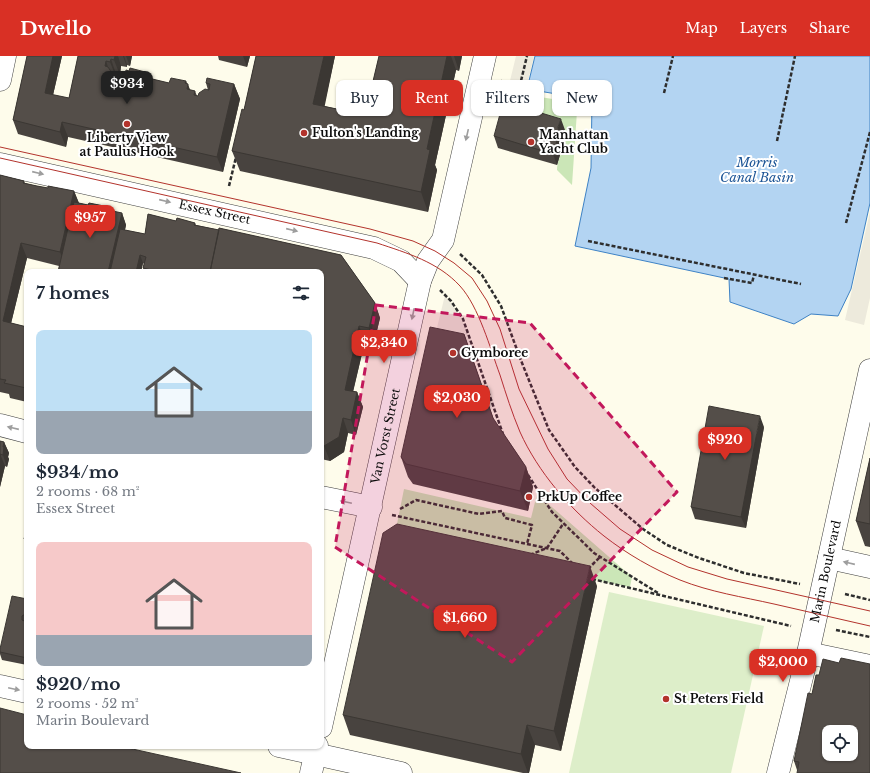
<!DOCTYPE html>
<meta charset="utf-8">
<style>
body{margin:0;font-family:"Libre Baskerville",serif;background:#f6f6f7;color:#1f2937;height:100vh;display:flex;flex-direction:column;font-size:15px;white-space:nowrap}
*{box-sizing:border-box;margin:0}
p{font-size:13px;color:#747a83}
.icon{flex:none;width:22px;height:22px;fill:none;stroke:currentColor;stroke-width:2;stroke-linecap:round;stroke-linejoin:round}
.map{position:relative;flex:1;overflow:hidden}
.panel{position:absolute;left:24px;top:213px;width:300px;height:480px;display:flex;flex-direction:column;background:#fff;border-radius:8px;box-shadow:0 1px 3px #0004}
.panel>*{flex:none}
.banner{position:absolute;left:336px;top:24px;width:380px;height:36px;display:flex;gap:8px}
.buttons{position:absolute;left:822px;top:669px;display:grid;gap:8px}
.buttons a{display:grid;place-items:center;width:36px;height:36px;border-radius:8px;background:#fff;box-shadow:0 1px 3px #0004;font-size:20px}
.price{position:absolute;translate:-50% -34px;padding:0 9px;border-radius:8px;background:#d93025;color:#fff;font-size:13px;line-height:26px;filter:drop-shadow(0 1px 2px #0008)}
.price::after{content:'';position:absolute;left:50%;top:24px;width:12px;height:9px;margin-left:-6px;background:inherit;clip-path:polygon(0 0,100% 0,50% 100%)}
.price.current{background:#222;color:#fff}
ul{padding:0;list-style:none}
li{display:grid;align-content:center;gap:8px;height:212px;padding:0 12px}
li span{display:grid;place-items:center;height:124px;border-radius:8px;color:#555}
li>.icon{margin-inline-start:auto}
span .icon{width:72px;height:72px;fill:#fffc;stroke-width:1}
li b{font-size:17px}
h2{display:flex;justify-content:space-between;align-items:center;height:48px;padding:0 12px;font-size:17px}
.tag{padding:0 14px;border-radius:8px;background:#fff;box-shadow:0 1px 3px #0004;font-size:14px;line-height:36px}
.tag.current{background:#d93025;color:#fff}
header{display:flex;align-items:center;gap:24px;box-sizing:border-box;height:56px;padding:0 20px;background:#d93025;color:#fff}
header strong{font-size:19px}
nav{display:flex;gap:22px;margin-inline-start:auto;font-size:14px}
.map>svg:first-child{display:block}
</style>
<header>
<strong>Dwello</strong>
<nav><a>Map</a><a>Layers</a><a>Share</a></nav>
</header>
<div class="map">
<svg width="870" height="717" viewBox="0 0 870 717">
<rect width="100%" height="100%" fill="#fefceb"/>
<!-- green -->
<path fill="#cbe6b7" d="M 534,40 L 565,45 L 565,53 L 577,55 L 572,129 L 557,114 C 557,106 561,99 563,91 C 564,85 563,80 565,74 L 527,63 Z
M 404,433 L 531,462 L 537,438 L 632,521 L 630,531 L 394,483 Z"/>
<!-- pitch -->
<path fill="#ddeec9" d="M 609,536 L 764,570 L 731,717 L 569,717 Z"/>
<!-- plaza -->
<path fill="#edeadc" d="M 516,0 L 534,0 L 525,38 L 508,33 Z
M 870,156 L 870,242 L 864,269 L 845,264 Z
M 445,239 L 458,256 L 468,277 L 475,297 L 433,288 Z"/>
<!-- water -->
<path fill="#b3d4f2" stroke="#3e82c5" d="M 535,0 L 870,0 L 870,147 L 851,233 L 838,260 L 811,258 L 794,268 L 730,246 L 729,223 L 575,190 L 591,112 L 592,44 L 527,33 Z"/>
<g fill="none" stroke-linecap="round" stroke-linejoin="round">
<!-- minor casing -->
<g stroke="#3f3f3f" stroke-width="23">
<g id="minor">
<path d="M 0,24 L 5,0"/>
<path id="s1" d="M 0,108 L 374,192 L 401,205 L 420,225"/>
<path d="M 0,369 L 27,376"/>
<path d="M 321,441 L 371,451"/>
<path d="M 829,502 L 870,511"/>
<path d="M 808,597 L 870,610"/>
<path d="M 0,630 L 27,636"/>
<path id="s2" d="M 321,671 L 420,225 L 428,205 L 443,184 L 485,0"/>
<path d="M 279,690 L 401,717"/>
<path d="M 311,717 L 317,690"/>
<path id="s3" d="M 778,717 L 808,597 L 870,314"/>
</g>
</g>
<!-- path -->
<path stroke="#2e2e2e" stroke-width="2.5" stroke-dasharray="4 2" stroke-linecap="butt" d="M 501,25 L 520,29 L 527,0
M 664,37 L 673,0
M 777,85 L 795,0
M 229,130 L 236,101
M 846,167 L 870,76
M 588,185 L 801,228
M 460,198 L 482,219 L 501,250 L 520,302 L 549,374 L 575,411 L 595,432 L 643,473 L 667,489 L 699,502 L 744,517 L 800,528
M 724,222 L 752,227 L 754,219
M 440,234 L 451,245 L 463,263 L 504,381
M 528,419 L 552,456 L 594,497 L 658,537
M 400,453 L 416,444 L 479,458 L 502,455 L 505,462 L 532,469 L 527,488
M 392,459 L 560,495 L 574,509
M 530,499 L 547,492 L 563,468
M 588,513 L 600,501
M 592,523 L 791,570
M 845,538 L 870,544
M 836,574 L 870,581"/>
<!-- minor -->
<use href="#minor" stroke="#fff" stroke-width="22"/>
<!-- tram -->
<path stroke="#b3332c" stroke-width="1" d="M 0,91 L 370,173 L 413,185 L 435,195 L 454,207 L 472,222 L 487,245 L 500,273 L 519,333 L 548,393 L 567,423 L 590,447 L 620,473 L 652,494 L 688,511 L 727,523 L 870,555
M 0,102 L 377,187 C 407,197 438,206 460,230 C 479,251 490,292 500,319 C 506,338 512,357 520,376 C 538,416 570,453 604,480 C 627,498 653,513 680,524 C 710,536 743,541 774,548 C 806,555 838,563 870,570"/>
</g>
<!-- wall -->
<path fill="#48433f" d="M 27,0 L 62,0 L 53,39 L 69,42 L 78,0 L 132,0 L 130,10 L 127,9 L 127,11 L 121,10 L 120,18 L 147,22 L 169,27 L 186,25 L 190,34 L 195,35 L 197,40 L 198,40 L 208,34 L 206,27 L 234,28 L 240,43 L 223,116 L 68,81 L 66,91 L 18,78 L 13,64 Z
M 218,0 L 250,0 L 247,11 L 219,4 Z
M 256,0 L 335,0 L 324,50 L 365,59 L 379,0 L 462,0 L 459,15 L 456,14 L 435,109 L 437,114 L 428,156 L 240,115 L 232,95 L 244,54 Z
M 565,74 L 562,83 L 563,89 L 557,109 L 498,92 L 494,80 Z
M 0,119 L 24,125 L 25,127 L 37,130 L 48,132 L 48,130 L 74,135 L 79,147 L 88,149 L 89,147 L 109,151 L 110,155 L 122,157 L 126,169 L 125,174 L 145,178 L 148,158 L 176,165 L 177,162 L 195,167 L 196,169 L 219,174 L 219,172 L 341,199 L 375,247 L 380,262 L 374,287 L 365,285 L 353,335 L 357,336 L 363,351 L 356,379 L 348,377 L 344,396 L 330,405 L 321,403 L 321,216 L 145,216 L 143,212 L 144,208 L 143,207 L 141,216 L 58,216 L 59,210 L 27,202 L 11,267 L 27,271 L 27,346 L 10,342 L 9,338 L 0,336 Z
M 464,278 L 494,364 L 526,411 L 533,431 L 528,455 L 413,428 L 408,421 L 401,401 Z
M 764,371 L 746,472 L 695,463 L 691,451 Z
M 0,385 L 4,386 L 9,397 L 8,401 L 9,403 L 7,411 L 5,410 L 0,431 Z
M 870,402 L 870,491 L 865,490 L 856,465 Z
M 27,472 L 27,491 L 24,483 Z
M 597,530 L 561,695 L 535,689 L 529,717 L 523,717 L 350,679 L 343,659 Z
M 27,543 L 27,609 L 2,604 L 0,598 L 0,593 Z
M 839,607 L 870,608 L 797,714 L 794,705 L 812,638 Z"/>
<!-- shaded-wall -->
<path fill="#3b3733" d="M 53,0 L 62,0 L 50,52 L 45,37 Z
M 115,0 L 118,0 L 121,10 L 120,19 L 114,4 Z
M 123,0 L 124,0 L 127,9 L 127,11 Z
M 126,0 L 132,0 L 130,10 Z
M 243,0 L 250,0 L 247,11 Z
M 324,0 L 335,0 L 321,68 L 313,48 Z
M 447,0 L 451,0 L 456,14 L 435,109 L 437,114 L 428,156 L 421,136 L 427,93 Z
M 454,0 L 462,0 L 459,15 Z
M 111,3 L 116,18 L 116,21 L 110,6 Z
M 106,5 L 111,20 L 112,17 L 117,32 L 105,10 Z
M 145,16 L 150,30 L 144,21 Z
M 186,25 L 187,29 L 188,28 L 193,43 L 192,48 L 185,27 Z
M 234,28 L 240,43 L 223,116 L 217,101 Z
M 561,63 L 565,74 L 562,83 L 563,89 L 557,109 L 553,98 L 558,71 Z
M 62,66 L 68,81 L 66,91 L 60,76 Z
M 74,135 L 80,150 L 66,211 L 60,196 Z
M 122,157 L 126,169 L 115,216 L 108,216 Z
M 21,187 L 27,202 L 8,280 L 3,265 Z
M 140,199 L 143,207 L 141,216 L 136,216 Z
M 375,247 L 380,262 L 374,287 L 369,272 Z
M 359,270 L 365,285 L 350,349 L 345,334 Z
M 357,336 L 363,351 L 356,379 L 351,364 Z
M 760,360 L 764,371 L 746,472 L 741,461 Z
M 343,362 L 348,377 L 344,396 L 330,405 L 324,390 Z
M 4,386 L 9,397 L 8,401 L 9,403 L 7,411 L 3,399 Z
M 0,398 L 5,410 L 0,431 Z
M 526,411 L 533,431 L 528,455 L 520,435 Z
M 590,510 L 597,530 L 561,695 L 554,675 Z
M 527,669 L 535,689 L 529,717 L 528,717 L 521,698 Z"/>
<!-- building -->
<path fill="#544e49" stroke="#3b3733" fill-rule="evenodd" d="M 27,0 L 53,0 L 45,37 L 69,42 L 78,0 L 115,0 L 114,4 L 111,3 L 110,6 L 106,5 L 105,10 L 108,11 L 112,17 L 111,21 L 115,22 L 116,17 L 125,19 L 126,14 L 129,15 L 130,12 L 145,16 L 144,21 L 169,27 L 171,22 L 186,25 L 185,27 L 188,28 L 187,33 L 195,35 L 194,39 L 198,40 L 199,37 L 205,33 L 209,34 L 210,28 L 206,27 L 207,22 L 234,28 L 217,101 L 62,66 L 60,76 L 13,64 Z
M 256,0 L 324,0 L 313,48 L 365,59 L 379,0 L 447,0 L 427,93 L 430,94 L 421,136 L 232,95 L 242,53 L 244,54 Z
M 508,47 L 561,63 L 558,71 L 559,78 L 553,98 L 494,80 L 500,58 L 505,57 Z
M 0,119 L 24,125 L 23,127 L 37,130 L 48,132 L 48,130 L 74,135 L 60,196 L 21,187 L 3,265 L 27,271 L 27,330 L 26,332 L 4,327 L 6,324 L 0,323 Z
M 74,146 L 88,149 L 89,147 L 109,151 L 108,154 L 122,157 L 108,216 L 58,216 Z
M 148,158 L 176,165 L 177,162 L 195,167 L 194,169 L 219,174 L 210,216 L 160,216 L 143,212 L 146,201 L 140,199 L 136,216 L 110,216 L 120,173 L 145,178 Z
M 219,172 L 341,199 L 375,247 L 369,272 L 359,270 L 345,334 L 357,336 L 351,364 L 343,362 L 339,381 L 324,390 L 321,390 L 321,263 L 322,259 L 321,259 L 321,216 L 210,216 Z
M 430,271 L 464,278 L 493,362 L 526,411 L 520,435 L 406,408 L 401,401 Z
M 709,350 L 760,360 L 741,461 L 691,451 Z
M 0,385 L 4,386 L 3,391 L 4,391 L 3,399 L 0,398 L 0,400 Z
M 870,402 L 870,468 L 856,465 Z
M 397,468 L 590,510 L 554,675 L 527,669 L 521,698 L 343,659 L 383,477 Z
M 27,472 L 27,484 L 24,483 Z
M 12,540 L 27,543 L 27,557 L 22,560 L 22,564 L 27,566 L 27,602 L 0,596 L 0,593 Z
M 841,602 L 870,608 L 870,717 L 797,717 L 799,706 L 794,705 L 808,637 L 812,638 L 816,619 L 819,619 L 823,603 L 839,607 ZM 829,676 L 851,676 L 851,698 L 829,698 Z
M 0,652 L 27,659 L 27,690 L 119,690 L 241,717 L 0,717 Z"/>
<!-- one-way arrows -->
<defs><path id="oneway-solid" d="M-6-.8H1V-3.2L6.5 0L1 3.2V.8H-6Z"/></defs>
<g fill="#9e9e9e">
<use href="#oneway-solid" transform="translate(467 79) rotate(103)"/>
<use href="#oneway-solid" transform="translate(38 117) rotate(13)"/>
<use href="#oneway-solid" transform="translate(165 145) rotate(13)"/>
<use href="#oneway-solid" transform="translate(292 174) rotate(13)"/>
<use href="#oneway-solid" transform="translate(413 258) rotate(102)"/>
<use href="#oneway-solid" transform="translate(13 372) rotate(-167)"/>
<use href="#oneway-solid" transform="translate(346 446) rotate(-168)"/>
<use href="#oneway-solid" transform="translate(849 507) rotate(-167)"/>
<use href="#oneway-solid" transform="translate(14 633) rotate(12)"/>
</g>
<!-- marked area -->
<path fill="#c2185b" fill-opacity="0.2" stroke="#c2185b" stroke-width="3" stroke-dasharray="8 5" stroke-linejoin="round" d="M 376,249 L 530,267 L 677,436 L 512,606 L 335,491 Z"/>
<!-- markers -->
<g fill="#b3332c" stroke="#fff" stroke-width="1.5">
<circle cx="127" cy="68" r="4"/>
<circle cx="304" cy="77" r="4"/>
<circle cx="531" cy="86" r="4"/>
<circle cx="453" cy="297" r="4"/>
<circle cx="529" cy="441" r="4"/>
<circle cx="666" cy="643" r="4"/>
</g>
<g text-anchor="middle" stroke-width="4" stroke-linejoin="round" paint-order="stroke">
<!-- poi labels -->
<g font-size="12" font-weight="bold" fill="#0c0c0c" stroke="#fff" text-anchor="start">
<text x="312" y="81">Fulton's Landing</text>
<text x="539" y="83">Manhattan<tspan x="539" dy="14">Yacht Club</tspan></text>
<text x="127" y="86" text-anchor="middle">Liberty View<tspan x="127" dy="14">at Paulus Hook</tspan></text>
<text x="461" y="301">Gymboree</text>
<text x="537" y="445">PrkUp Coffee</text>
<text x="674" y="647">St Peters Field</text>
</g>
<!-- street labels -->
<g font-size="12" fill="#0c0c0c" stroke="#fff">
<text dy="4" stroke="none"><textPath href="#s1" startOffset="220">Essex Street</textPath></text>
<text dy="4" stroke="none"><textPath href="#s2" startOffset="298">Van Vorst Street</textPath></text>
<text dy="4" stroke="none"><textPath href="#s3" startOffset="207">Marin Boulevard</textPath></text>
</g>
<!-- water labels -->
<g font-size="13" font-style="italic" fill="#1d5596" stroke="#fff">
<text x="757" y="111">Morris<tspan x="757" dy="15">Canal Basin</tspan></text>
</g>
</g>
</svg>
<div class="buttons">
<a><svg class="icon" aria-label="locate" viewBox="0 0 24 24"><circle cx="12" cy="12" r="6"/><path d="M12 2v4M12 18v4M2 12h4M18 12h4"/></svg></a>
</div>
<b class="price current" style="left:127px;top:49px">$934</b>
<b class="price" style="left:90px;top:183px">$957</b>
<b class="price" style="left:384px;top:308px">$2,340</b>
<b class="price" style="left:457px;top:363px">$2,030</b>
<b class="price" style="left:725px;top:405px">$920</b>
<b class="price" style="left:465px;top:583px">$1,660</b>
<b class="price" style="left:783px;top:627px">$2,000</b>
<div class="banner">
<a class="tag">Buy</a>
<a class="tag current">Rent</a>
<a class="tag">Filters</a>
<a class="tag">New</a>
</div>
<section class="panel">
<h2>7 homes<svg class="icon" aria-label="filters" viewBox="0 0 24 24"><path d="M4 7h16M4 17h16"/><circle cx="9" cy="7" r="2"/><circle cx="15" cy="17" r="2"/></svg></h2>
<ul>
<li><span style="background:linear-gradient(#bfe0f5 65%,#9aa5b1 0)"><svg class="icon" aria-label="home" viewBox="0 0 24 24"><path d="M3 11l9-7 9 7M6 9v11h12V9"/></svg></span><div><b>$934/mo</b><p>2 rooms · 68 m²</p><p>Essex Street</p></div></li>
<li><span style="background:linear-gradient(#f6c9c9 75%,#9aa5b1 0)"><svg class="icon" aria-label="home" viewBox="0 0 24 24"><path d="M3 11l9-7 9 7M6 9v11h12V9"/></svg></span><div><b>$920/mo</b><p>2 rooms · 52 m²</p><p>Marin Boulevard</p></div></li>
</ul>
</section>
</div>
